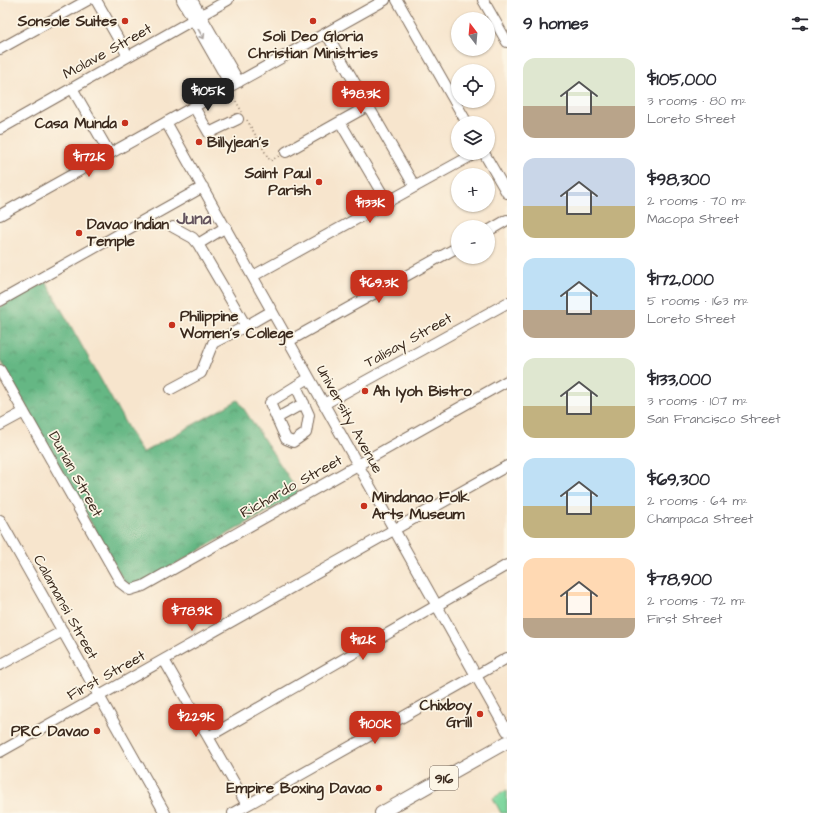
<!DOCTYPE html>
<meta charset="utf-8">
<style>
body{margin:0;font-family:"Architects Daughter",sans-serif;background:#f7f7f7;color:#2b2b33;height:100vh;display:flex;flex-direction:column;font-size:15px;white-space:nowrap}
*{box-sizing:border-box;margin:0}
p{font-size:13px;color:#7c7c81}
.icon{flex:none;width:22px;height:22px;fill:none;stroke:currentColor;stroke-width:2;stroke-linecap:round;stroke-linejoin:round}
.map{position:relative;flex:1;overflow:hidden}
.sheet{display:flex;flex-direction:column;background:#fff;width:320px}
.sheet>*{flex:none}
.needle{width:26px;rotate:344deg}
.fabs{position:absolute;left:451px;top:12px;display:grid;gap:8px}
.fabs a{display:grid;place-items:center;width:44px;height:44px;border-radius:50%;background:#fff;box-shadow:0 1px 3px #0004;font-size:20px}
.price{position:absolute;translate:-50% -34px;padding:0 9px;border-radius:8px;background:#c8321e;color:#fff;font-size:13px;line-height:26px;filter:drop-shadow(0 1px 2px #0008)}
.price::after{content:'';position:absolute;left:50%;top:24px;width:12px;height:9px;margin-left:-6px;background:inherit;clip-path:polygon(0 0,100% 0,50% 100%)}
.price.selected{background:#222;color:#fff}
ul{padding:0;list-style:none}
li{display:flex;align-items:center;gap:12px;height:100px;padding:0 16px}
li span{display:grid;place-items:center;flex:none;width:112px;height:80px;border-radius:12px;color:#555}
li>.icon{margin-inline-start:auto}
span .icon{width:48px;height:48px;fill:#fffc;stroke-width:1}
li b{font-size:17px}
h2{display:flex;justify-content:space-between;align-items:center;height:48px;padding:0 16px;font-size:17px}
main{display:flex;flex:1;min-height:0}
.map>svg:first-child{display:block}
</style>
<main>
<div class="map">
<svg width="507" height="813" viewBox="0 0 507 813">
<defs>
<pattern id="forest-crowns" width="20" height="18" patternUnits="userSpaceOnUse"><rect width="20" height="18" fill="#65b784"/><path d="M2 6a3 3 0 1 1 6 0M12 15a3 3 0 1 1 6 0" fill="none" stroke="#54956b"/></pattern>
</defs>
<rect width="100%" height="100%" fill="#fcf5e5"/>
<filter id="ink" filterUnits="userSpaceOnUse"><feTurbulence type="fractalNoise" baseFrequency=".025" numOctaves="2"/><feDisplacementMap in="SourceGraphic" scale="8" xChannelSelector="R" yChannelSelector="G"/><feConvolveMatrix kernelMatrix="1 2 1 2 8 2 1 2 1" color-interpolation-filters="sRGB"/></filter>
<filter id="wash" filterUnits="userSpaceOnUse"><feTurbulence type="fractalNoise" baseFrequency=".012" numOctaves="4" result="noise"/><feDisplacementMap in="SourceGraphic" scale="16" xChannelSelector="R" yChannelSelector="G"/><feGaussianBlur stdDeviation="0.9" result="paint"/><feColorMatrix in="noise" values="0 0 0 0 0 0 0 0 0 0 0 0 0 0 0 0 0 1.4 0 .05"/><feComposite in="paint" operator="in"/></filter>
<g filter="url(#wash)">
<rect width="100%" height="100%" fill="#f7e5cd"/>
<!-- forest -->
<path fill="url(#forest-crowns)" stroke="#507051" d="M 46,282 L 142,453 L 238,400 L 299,493 L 141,584 L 130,586 L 123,580 L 0,360 L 0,307 Z"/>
<!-- green -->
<path fill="#7cd69d" stroke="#5c805e" d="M 507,790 L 507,813 L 501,813 L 493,798 Z"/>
</g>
<g filter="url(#ink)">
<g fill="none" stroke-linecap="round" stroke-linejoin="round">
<!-- minor casing -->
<g stroke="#7d6b5b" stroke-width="12">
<path id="minor" d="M 96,0 L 128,56
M 182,0 L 231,86
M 192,0 L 239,82
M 397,0 L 467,123
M 483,0 L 507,42
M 326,33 L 415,187
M 0,49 L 88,0
M 72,88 L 110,154
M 194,107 L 209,133 L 238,119
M 166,122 L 507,731
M 340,122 L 387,202
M 0,129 L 228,0
M 286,152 L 368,106
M 484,153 L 507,193
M 0,215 L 385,0
M 173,227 L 193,238 L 198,244 L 246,326 L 272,311
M 488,231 L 507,220
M 198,244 L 226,227
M 253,276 L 476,153
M 0,301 L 203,187
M 289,341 L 458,247
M 0,370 L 121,583 L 130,590 L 143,586 L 507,381
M 296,386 L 309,415 L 306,433 L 293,442 L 286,439 L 270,403 L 272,401 L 309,378
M 171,389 L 201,373 L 213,343 L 246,326
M 324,404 L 507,303
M 277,418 L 304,403
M 0,425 L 24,412
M 0,520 L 165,813
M 164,660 L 247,805
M 0,665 L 63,631
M 208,737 L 507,565
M 0,752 L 507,466
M 233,813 L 507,658"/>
</g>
<!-- major casing -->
<g stroke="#7d6b5b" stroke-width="14">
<path id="major" d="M 381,813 L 507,742"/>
</g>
<!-- path -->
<path stroke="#7d6b5b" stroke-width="1.5" stroke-dasharray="1 3" stroke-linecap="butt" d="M 232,94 L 242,112
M 247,120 L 270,161 L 279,156"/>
<!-- minor -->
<use href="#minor" stroke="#fff" stroke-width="10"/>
<!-- major -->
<use href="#major" stroke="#fff" stroke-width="12"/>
</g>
<!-- one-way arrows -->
<defs><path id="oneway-shaft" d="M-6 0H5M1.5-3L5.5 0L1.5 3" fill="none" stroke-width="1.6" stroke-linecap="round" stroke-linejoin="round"/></defs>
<use stroke="#a79f9a" href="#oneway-shaft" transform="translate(201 34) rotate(60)"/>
</g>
<!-- markers -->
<g fill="#c8321e" stroke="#fcf5e5" stroke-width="1.5">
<circle cx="125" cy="21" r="4"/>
<circle cx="313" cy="21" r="4"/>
<circle cx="125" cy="123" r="4"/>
<circle cx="199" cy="142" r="4"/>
<circle cx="319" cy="182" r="4"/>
<circle cx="79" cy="233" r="4"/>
<circle cx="172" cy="325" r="4"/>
<circle cx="365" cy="391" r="4"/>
<circle cx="364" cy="506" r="4"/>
<circle cx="480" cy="714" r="4"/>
<circle cx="97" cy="731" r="4"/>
<circle cx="379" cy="788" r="4"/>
</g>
<g text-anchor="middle" stroke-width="3.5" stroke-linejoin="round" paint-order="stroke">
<!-- shield labels -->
<rect fill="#fcf5e5" stroke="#75675a" stroke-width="1" x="430" y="766" width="28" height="24" rx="3"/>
<g font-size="14" font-weight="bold" fill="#3b2a1e">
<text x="444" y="783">916</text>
</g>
<!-- poi labels -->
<g font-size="15" font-weight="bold" fill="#3b2a1e" stroke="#fcf5e5" text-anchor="end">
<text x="117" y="26">Sonsole Suites</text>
<text x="313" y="41" text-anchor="middle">Soli Deo Gloria<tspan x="313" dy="17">Christian Ministries</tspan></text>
<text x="117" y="128">Casa Munda</text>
<text x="207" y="147" text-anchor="start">Billyjean's</text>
<text x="311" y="178">Saint Paul<tspan x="311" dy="17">Parish</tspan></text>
<text x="87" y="229" text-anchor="start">Davao Indian<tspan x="87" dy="17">Temple</tspan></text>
<text x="180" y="321" text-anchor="start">Philippine<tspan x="180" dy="17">Women's College</tspan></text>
<text x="373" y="396" text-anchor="start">Ah Iyoh Bistro</text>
<text x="372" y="502" text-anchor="start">Mindanao Folk<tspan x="372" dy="17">Arts Museum</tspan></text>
<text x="472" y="710">Chixboy<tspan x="472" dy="17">Grill</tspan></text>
<text x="89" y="736">PRC Davao</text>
<text x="371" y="793">Empire Boxing Davao</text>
</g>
<!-- street labels -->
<g font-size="15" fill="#3b2a1e" stroke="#fcf5e5">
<text transform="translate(107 51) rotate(-29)" y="5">Molave Street</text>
<text transform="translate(408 340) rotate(-29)" y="5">Talisay Street</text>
<text transform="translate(350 419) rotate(61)" y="5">University Avenue</text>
<text transform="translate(76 474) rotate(61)" y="5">Durian Street</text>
<text transform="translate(291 486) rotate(-29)" y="5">Richardo Street</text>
<text transform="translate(66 607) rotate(61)" y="5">Calamansi Street</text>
<text transform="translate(106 675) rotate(-29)" y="5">First Street</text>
</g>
<!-- quarter labels -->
<g font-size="17" font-weight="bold" fill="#63535d" stroke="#fcf5e5">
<text x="194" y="224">Juna</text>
</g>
</g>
</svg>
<div class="fabs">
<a><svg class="needle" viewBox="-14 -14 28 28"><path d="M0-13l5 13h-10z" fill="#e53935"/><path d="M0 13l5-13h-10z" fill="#7c7c81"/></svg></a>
<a><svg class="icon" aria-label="locate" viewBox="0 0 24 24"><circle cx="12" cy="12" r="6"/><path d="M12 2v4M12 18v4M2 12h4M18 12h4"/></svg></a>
<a><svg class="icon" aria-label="layers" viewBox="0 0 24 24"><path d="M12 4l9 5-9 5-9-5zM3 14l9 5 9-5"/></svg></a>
<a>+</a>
<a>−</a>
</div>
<b class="price selected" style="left:208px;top:112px">$105K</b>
<b class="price" style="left:361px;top:115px">$98.3K</b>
<b class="price" style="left:89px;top:178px">$172K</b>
<b class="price" style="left:370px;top:224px">$133K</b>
<b class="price" style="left:379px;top:304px">$69.3K</b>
<b class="price" style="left:192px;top:632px">$78.9K</b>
<b class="price" style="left:363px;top:661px">$112K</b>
<b class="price" style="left:196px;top:738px">$229K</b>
<b class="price" style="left:375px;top:745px">$100K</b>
</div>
<section class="sheet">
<h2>9 homes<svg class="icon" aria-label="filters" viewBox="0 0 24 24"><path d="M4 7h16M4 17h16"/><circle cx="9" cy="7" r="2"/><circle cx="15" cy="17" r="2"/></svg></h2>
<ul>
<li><span style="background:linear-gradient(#dfe7d0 60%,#b9a48a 0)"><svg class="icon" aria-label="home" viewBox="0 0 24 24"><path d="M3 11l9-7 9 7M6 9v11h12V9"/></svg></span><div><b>$105,000</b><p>3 rooms · 80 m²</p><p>Loreto Street</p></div></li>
<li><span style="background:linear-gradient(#c9d6e8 60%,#c2b280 0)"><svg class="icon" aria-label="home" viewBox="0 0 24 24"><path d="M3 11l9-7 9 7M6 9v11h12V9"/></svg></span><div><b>$98,300</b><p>2 rooms · 70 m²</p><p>Macopa Street</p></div></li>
<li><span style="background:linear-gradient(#bfe0f5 65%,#b9a48a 0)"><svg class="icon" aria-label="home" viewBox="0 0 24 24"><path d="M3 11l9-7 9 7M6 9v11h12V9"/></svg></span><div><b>$172,000</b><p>5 rooms · 163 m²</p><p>Loreto Street</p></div></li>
<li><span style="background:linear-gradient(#dfe7d0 60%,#c2b280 0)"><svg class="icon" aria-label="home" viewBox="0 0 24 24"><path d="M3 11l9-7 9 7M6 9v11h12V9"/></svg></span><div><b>$133,000</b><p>3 rooms · 107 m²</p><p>San Francisco Street</p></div></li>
<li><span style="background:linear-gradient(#bfe0f5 60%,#c2b280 0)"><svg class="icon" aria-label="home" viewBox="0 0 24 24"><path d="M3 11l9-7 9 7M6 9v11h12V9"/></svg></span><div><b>$69,300</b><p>2 rooms · 64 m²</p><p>Champaca Street</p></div></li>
<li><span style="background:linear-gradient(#ffd9b3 75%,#b9a48a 0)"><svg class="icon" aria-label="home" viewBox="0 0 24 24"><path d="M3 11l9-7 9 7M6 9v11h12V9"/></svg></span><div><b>$78,900</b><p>2 rooms · 72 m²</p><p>First Street</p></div></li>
</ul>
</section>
</main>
